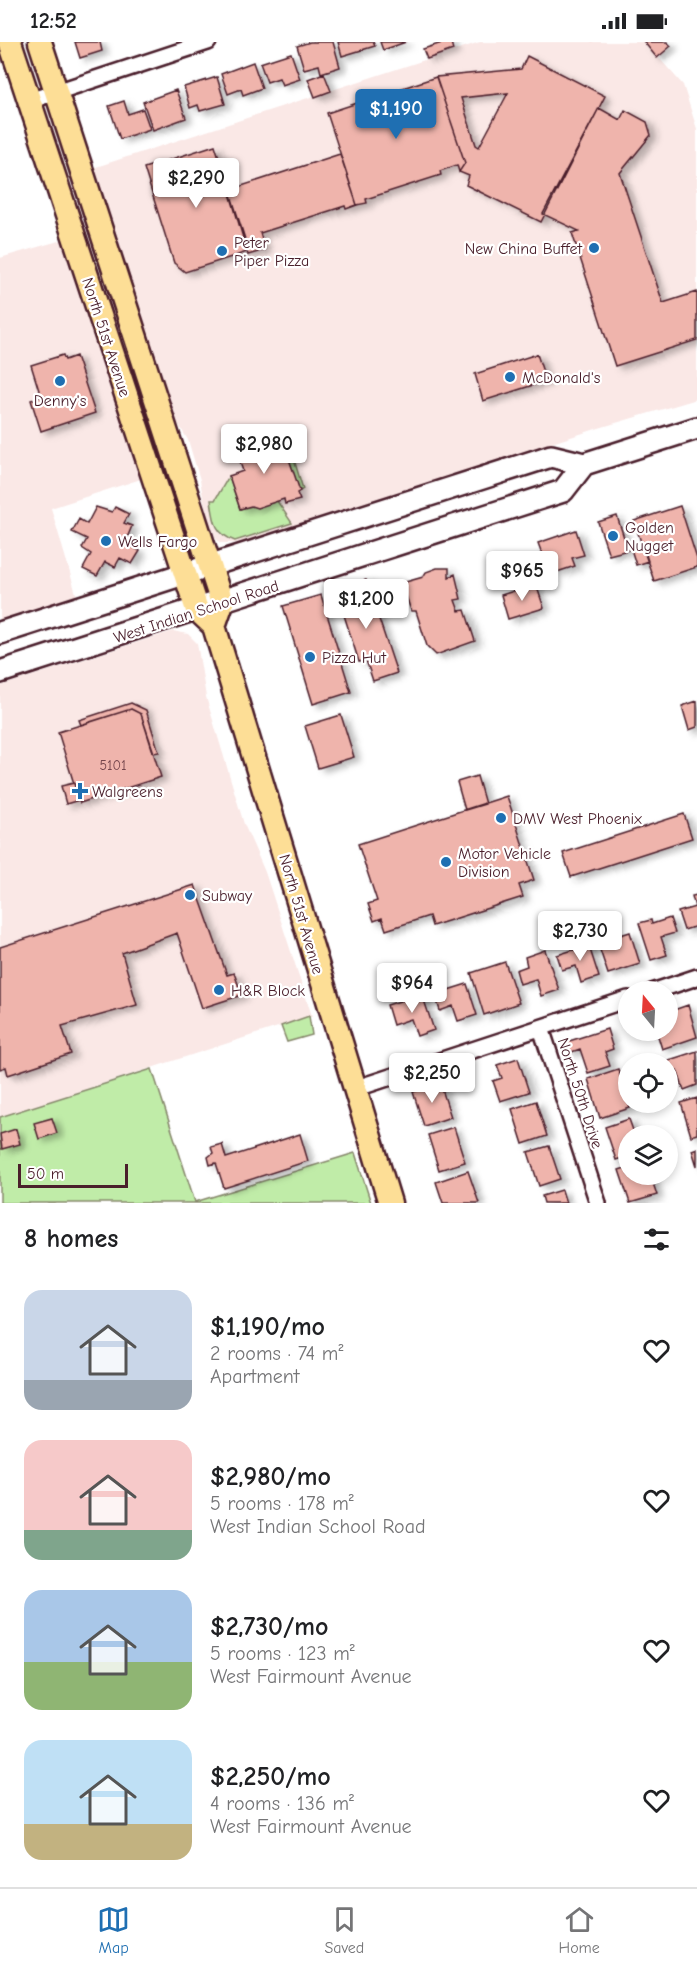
<!DOCTYPE html>
<meta charset="utf-8">
<style>
body{margin:0;font-family:"Comic Neue",sans-serif;background:#f2f2f2;color:#202124;height:100vh;display:flex;flex-direction:column;font-size:22px;white-space:nowrap}
*{box-sizing:border-box;margin:0}
p{font-size:20px;color:#757577}
.icon{flex:none;width:33px;height:33px;fill:none;stroke:currentColor;stroke-width:2;stroke-linecap:round;stroke-linejoin:round}
.map{position:relative;height:1161px;overflow:hidden}
.sheet{display:flex;flex-direction:column;background:#fff;flex:1}
.sheet>*{flex:none}
.needle{width:39px;rotate:342deg}
.fabs{position:absolute;left:618px;top:939px;display:grid;gap:12px}
.fabs a{display:grid;place-items:center;width:60px;height:60px;border-radius:50%;background:#fff;box-shadow:0 3px 9px #0003;font-size:30px}
.scale{position:absolute;left:18px;bottom:15px;width:110px;box-sizing:border-box;padding-left:6px;border:3px solid #4a1f2b;border-top:0;font-size:16px;line-height:21px;white-space:nowrap;color:#4a1f2b;-webkit-text-stroke:4px #fff;paint-order:stroke}
.price{position:absolute;translate:-50% -51px;padding:0 14px;border-radius:6px;background:#fff;color:#222;font-size:20px;line-height:39px;filter:drop-shadow(0 2px 3px #0008)}
.price::after{content:'';position:absolute;left:50%;top:36px;width:18px;height:14px;margin-left:-9px;background:inherit;clip-path:polygon(0 0,100% 0,50% 100%)}
.price.current{background:#1f6fb2;color:#fff}
ul{padding:0;list-style:none}
li{display:flex;align-items:center;gap:18px;height:150px;padding:0 24px}
li span{display:grid;place-items:center;flex:none;width:168px;height:120px;border-radius:18px;color:#555}
li>.icon{margin-inline-start:auto}
span .icon{width:72px;height:72px;fill:#fffc;stroke-width:1}
li b{font-size:26px}
h2{display:flex;justify-content:space-between;align-items:center;height:72px;padding:0 24px;font-size:26px}
.status{display:flex;justify-content:space-between;align-items:center;height:42px;padding:0 30px;background:#fff;direction:ltr}
.status svg{height:16px;fill:currentColor}
.menu{display:flex;justify-content:space-around;align-items:center;height:84px;border-top:2px solid #e0e0e0;background:#fff;font-size:16px;color:#757577}
.menu a{display:grid;justify-items:center;gap:3px}
.menu .current{color:#1f6fb2}
.map>svg:first-child{display:block}
</style>
<div class="status"><b>12:52</b><svg viewBox="0 0 49 12"><path d="M0 12V9h3v3zM5 12V6h3v6zM10 12V3h3v9zM15 12V0h3v12zM26 1h20v11H26zM47 4h2v5h-2z"/></svg></div>
<div class="map">
<svg width="697" height="1161" viewBox="0 0 697 1161">
<defs>
<filter id="shadow"><feDropShadow dx="6" dy="3.5" stdDeviation="3" flood-color="#0004"/></filter>
</defs>
<rect width="100%" height="100%" fill="#fff"/>
<filter id="ink" filterUnits="userSpaceOnUse"><feTurbulence type="fractalNoise" baseFrequency=".0167" numOctaves="2"/><feDisplacementMap in="SourceGraphic" scale="12" xChannelSelector="R" yChannelSelector="G"/><feConvolveMatrix kernelMatrix="1 2 1 2 8 2 1 2 1" color-interpolation-filters="sRGB"/></filter>
<g filter="url(#ink)">
<!-- built -->
<path fill="#fae8e6" d="M 480,0 L 645,0 L 683,43 L 697,87 L 697,357 L 599,386 L 238,501 L 220,501 L 209,489 L 200,438 L 188,398 L 172,372 L 93,126 Z
M 62,198 L 81,249 L 141,437 L 51,466 L 77,555 L 0,579 L 0,216 Z
M 173,589 L 188,592 L 197,601 L 206,655 L 244,782 L 265,830 L 312,974 L 0,1075 L 0,644 Z"/>
<!-- green -->
<path fill="#c0eca8" stroke="#85866a" stroke-width="1.5" d="M 284,385 L 303,447 L 300,449 L 278,395 L 255,402 L 252,394 Z
M 229,434 L 240,467 C 252,463 264,464 277,459 L 292,481 L 235,499 C 214,491 214,479 211,458 L 215,458 Z
M 309,974 L 312,993 L 287,1000 L 281,984 Z
M 152,1027 L 195,1160 L 355,1111 L 371,1161 L 0,1161 L 0,1075 Z"/>
<!-- building -->
<path fill="#efb4ac" stroke="#4a1f2b" stroke-width="1.5" fill-rule="evenodd" filter="url(#shadow)" d="M 75,0 L 100,0 L 102,9 L 80,16 Z
M 310,0 L 333,0 L 340,25 L 321,31 L 319,23 L 304,27 L 297,4 Z
M 338,0 L 373,0 L 375,4 L 342,14 Z
M 380,0 L 406,0 L 383,8 Z
M 445,0 L 451,0 L 453,8 L 427,17 L 423,7 Z
M 644,0 L 667,0 L 671,4 L 657,16 Z
M 291,11 L 300,37 L 282,43 L 279,36 L 267,40 L 260,21 Z
M 527,14 L 605,54 L 541,180 L 466,143 L 469,134 L 459,130 L 465,121 L 436,35 L 521,27 ZM 508,51 L 479,105 L 476,103 L 461,56 Z
M 253,20 L 262,46 L 243,53 L 241,47 L 228,52 L 221,32 Z
M 324,31 L 331,49 L 315,55 L 308,37 Z
M 217,35 L 225,62 L 200,69 L 198,63 L 190,66 L 184,45 Z
M 436,35 L 465,121 L 459,130 L 457,123 L 440,129 L 441,133 L 366,157 L 367,161 L 357,163 L 327,71 Z
M 176,48 L 186,76 L 153,88 L 143,60 Z
M 124,59 L 128,72 L 143,67 L 150,87 L 120,97 L 109,64 Z
M 599,66 L 620,78 L 625,68 L 647,80 L 651,93 L 620,131 L 663,261 L 697,250 L 697,298 L 615,324 L 572,191 L 579,189 L 543,172 Z
M 215,103 L 245,197 L 243,198 L 247,210 L 185,230 L 174,221 L 144,126 Z
M 340,112 L 357,163 L 346,167 L 345,164 L 260,191 L 265,208 L 248,213 L 229,148 Z
M 537,312 L 546,339 L 483,359 L 475,332 Z
M 63,313 L 65,318 L 76,314 L 95,371 L 41,389 L 31,358 L 41,355 L 31,323 Z
M 278,394 L 285,415 L 288,414 L 300,449 L 297,451 L 300,458 L 285,462 L 284,457 L 257,466 L 251,464 L 240,467 L 229,434 L 243,429 L 235,406 Z
M 680,464 L 697,517 L 697,525 L 654,539 L 634,479 Z
M 96,465 L 112,470 L 115,465 L 129,472 L 124,481 L 132,484 L 125,501 L 140,509 L 132,522 L 120,516 L 115,525 L 105,520 L 97,534 L 83,527 L 91,512 L 82,506 L 87,497 L 72,490 L 79,477 L 87,482 Z
M 617,474 L 628,508 L 609,513 L 598,480 Z
M 576,488 L 584,513 L 572,516 L 575,524 L 557,530 L 555,523 L 547,525 L 538,501 Z
M 642,500 L 648,519 L 636,523 L 630,504 Z
M 437,526 L 449,526 L 449,535 L 455,532 L 461,557 L 455,558 L 459,569 L 465,568 L 475,599 L 436,613 L 427,604 L 416,569 L 411,569 L 402,541 L 423,535 L 426,530 Z
M 366,538 L 397,631 L 373,639 L 366,618 L 359,620 L 336,548 Z
M 536,542 L 544,566 L 508,577 L 501,553 Z
M 321,553 L 351,650 L 313,662 L 283,564 Z
M 697,659 L 697,685 L 689,688 L 682,664 Z
M 131,661 L 146,668 L 159,710 L 154,711 L 141,672 L 131,667 L 81,683 L 79,678 Z
M 131,667 L 141,672 L 161,735 L 80,761 L 58,690 Z
M 341,673 L 354,715 L 318,726 L 305,684 Z
M 477,734 L 485,762 L 465,768 L 457,740 Z
M 74,741 L 79,758 L 66,762 L 61,744 Z
M 507,754 L 534,838 L 519,843 L 523,855 L 432,884 L 429,874 L 386,888 L 382,876 L 374,879 L 368,862 L 377,859 L 358,802 Z
M 684,772 L 692,796 L 571,835 L 563,811 Z
M 195,843 L 227,933 L 234,931 L 242,953 L 202,966 L 177,891 L 122,911 L 137,963 L 62,984 L 71,1012 L 8,1033 L 6,1025 L 0,1027 L 0,905 Z
M 697,853 L 697,884 L 684,888 L 678,870 L 695,865 L 692,854 Z
M 670,876 L 675,891 L 661,895 L 667,913 L 651,918 L 639,881 L 651,878 L 652,882 Z
M 611,885 L 614,895 L 630,890 L 640,922 L 608,932 L 594,890 Z
M 587,898 L 599,935 L 581,941 L 576,924 L 562,928 L 557,913 L 576,907 L 574,902 Z
M 545,908 L 559,948 L 541,954 L 536,937 L 520,942 L 516,928 L 527,924 L 525,915 Z
M 505,920 L 519,961 L 484,973 L 471,931 Z
M 467,942 L 477,973 L 458,979 L 453,964 L 440,969 L 435,952 Z
M 422,952 L 434,988 L 417,994 L 411,977 L 393,983 L 387,963 Z
M 688,963 L 697,995 L 662,1007 L 656,988 L 668,988 L 668,970 Z
M 607,987 L 613,1007 L 605,1010 L 610,1024 L 588,1031 L 580,1007 L 569,1011 L 566,1000 Z
M 697,1009 L 697,1043 L 684,1048 L 677,1028 L 670,1031 L 666,1019 Z
M 518,1016 L 529,1050 L 500,1059 L 493,1039 L 502,1036 L 497,1023 Z
M 618,1027 L 630,1066 L 600,1076 L 588,1037 Z
M 440,1041 L 451,1075 L 424,1084 L 413,1050 Z
M 697,1056 L 697,1092 L 691,1094 L 681,1061 Z
M 536,1059 L 547,1094 L 523,1102 L 512,1067 Z
M 52,1076 L 57,1091 L 39,1097 L 34,1081 Z
M 629,1077 L 635,1094 L 628,1094 L 628,1114 L 616,1118 L 605,1085 Z
M 454,1085 L 465,1120 L 439,1128 L 428,1093 Z
M 16,1087 L 20,1102 L 2,1107 L 0,1092 Z
M 300,1092 L 308,1119 L 224,1146 L 216,1121 L 210,1123 L 208,1115 L 213,1111 L 211,1105 L 222,1102 L 226,1116 Z
M 549,1104 L 560,1137 L 539,1144 L 528,1110 Z
M 697,1106 L 697,1124 L 692,1108 Z
M 628,1125 L 628,1132 L 650,1132 L 657,1153 L 630,1161 L 619,1128 Z
M 468,1129 L 479,1161 L 443,1161 L 436,1140 Z
M 562,1148 L 566,1161 L 544,1161 L 542,1154 Z"/>
<g fill="none" stroke-linecap="round" stroke-linejoin="round">
<!-- street casing -->
<g stroke="#4a1f2b" stroke-width="20">
<path id="street" d="M 29,59 L 208,0
M 652,950 L 697,935
M 541,986 L 598,1161
M 354,1047 L 628,957"/>
</g>
<!-- secondary casing -->
<g stroke="#4a1f2b" stroke-width="26">
<path id="secondary" d="M 0,591 L 551,414 L 584,422 L 697,386
M 0,630 L 563,449 L 584,422"/>
</g>
<!-- primary casing -->
<g stroke="#4a1f2b" stroke-width="27">
<path id="primary" d="M 10,0 L 197,568 L 214,584 L 390,1161
M 40,0 L 222,561 L 214,584"/>
</g>
<!-- street -->
<use href="#street" stroke="#fff" stroke-width="15"/>
<!-- secondary -->
<use href="#secondary" stroke="#fff" stroke-width="21"/>
<!-- primary -->
<use href="#primary" stroke="#fdde96" stroke-width="22"/>
</g>
</g>
<!-- markers -->
<g fill="#1f6fb2" stroke="#fff" stroke-width="2">
<circle cx="594" cy="206" r="6"/>
<circle cx="222" cy="209" r="6"/>
<circle cx="510" cy="335" r="6"/>
<circle cx="60" cy="339" r="6"/>
<circle cx="613" cy="494" r="6"/>
<circle cx="106" cy="499" r="6"/>
<circle cx="310" cy="615" r="6"/>
<path d="M77 740h6v6h6v6h-6v6h-6v-6h-6v-6h6z"/>
<circle cx="501" cy="776" r="6"/>
<circle cx="446" cy="820" r="6"/>
<circle cx="190" cy="853" r="6"/>
<circle cx="219" cy="948" r="6"/>
</g>
<g text-anchor="middle" stroke-width="4.5" stroke-linejoin="round" paint-order="stroke">
<!-- number labels -->
<g font-size="14" fill="#73444b">
<text x="113" y="728">5101</text>
</g>
<!-- poi labels -->
<g font-size="16" fill="#4a1f2b" stroke="#fff" text-anchor="start">
<text x="234" y="206">Peter<tspan x="234" dy="18">Piper Pizza</tspan></text>
<text x="582" y="212" text-anchor="end">New China Buffet</text>
<text x="522" y="341">McDonald's</text>
<text x="60" y="364" text-anchor="middle">Denny's</text>
<text x="625" y="491">Golden<tspan x="625" dy="18">Nugget</tspan></text>
<text x="118" y="505">Wells Fargo</text>
<text x="322" y="621">Pizza Hut</text>
<text x="92" y="755">Walgreens</text>
<text x="513" y="782">DMV West Phoenix</text>
<text x="458" y="817">Motor Vehicle<tspan x="458" dy="18">Division</tspan></text>
<text x="202" y="859">Subway</text>
<text x="231" y="954">H&amp;R Block</text>
</g>
<!-- street labels -->
<g font-size="16" fill="#4a1f2b" stroke="#fff">
<text transform="translate(107 295) rotate(72)" y="6">North 51st Avenue</text>
<text transform="translate(196 569) rotate(-18)" y="6">West Indian School Road</text>
<text transform="translate(302 872) rotate(74)" y="6">North 51st Avenue</text>
<text transform="translate(581 1051) rotate(72)" y="6">North 50th Drive</text>
</g>
</g>
</svg>
<div class="fabs">
<a><svg class="needle" viewBox="-14 -14 28 28"><path d="M0-13l5 13h-10z" fill="#e53935"/><path d="M0 13l5-13h-10z" fill="#757577"/></svg></a>
<a><svg class="icon" aria-label="locate" viewBox="0 0 24 24"><circle cx="12" cy="12" r="6"/><path d="M12 2v4M12 18v4M2 12h4M18 12h4"/></svg></a>
<a><svg class="icon" aria-label="layers" viewBox="0 0 24 24"><path d="M12 4l9 5-9 5-9-5zM3 14l9 5 9-5"/></svg></a>
</div>
<div class="scale">50 m</div>
<b class="price current" style="left:396px;top:98px">$1,190</b>
<b class="price" style="left:196px;top:167px">$2,290</b>
<b class="price" style="left:264px;top:433px">$2,980</b>
<b class="price" style="left:522px;top:560px">$965</b>
<b class="price" style="left:366px;top:588px">$1,200</b>
<b class="price" style="left:580px;top:920px">$2,730</b>
<b class="price" style="left:412px;top:972px">$964</b>
<b class="price" style="left:432px;top:1062px">$2,250</b>
</div>
<section class="sheet">
<h2>8 homes<svg class="icon" aria-label="filters" viewBox="0 0 24 24"><path d="M4 7h16M4 17h16"/><circle cx="9" cy="7" r="2"/><circle cx="15" cy="17" r="2"/></svg></h2>
<ul>
<li><span style="background:linear-gradient(#c9d6e8 75%,#9aa5b1 0)"><svg class="icon" aria-label="home" viewBox="0 0 24 24"><path d="M3 11l9-7 9 7M6 9v11h12V9"/></svg></span><div><b>$1,190/mo</b><p>2 rooms · 74 m²</p><p>Apartment</p></div><svg class="icon" aria-label="heart" viewBox="0 0 24 24"><path d="M12 20l-8-8c-3-5 5-10 8-4 3-6 11-1 8 4z"/></svg></li>
<li><span style="background:linear-gradient(#f6c9c9 75%,#7fa58c 0)"><svg class="icon" aria-label="home" viewBox="0 0 24 24"><path d="M3 11l9-7 9 7M6 9v11h12V9"/></svg></span><div><b>$2,980/mo</b><p>5 rooms · 178 m²</p><p>West Indian School Road</p></div><svg class="icon" aria-label="heart" viewBox="0 0 24 24"><path d="M12 20l-8-8c-3-5 5-10 8-4 3-6 11-1 8 4z"/></svg></li>
<li><span style="background:linear-gradient(#a9c7e8 60%,#8fb573 0)"><svg class="icon" aria-label="home" viewBox="0 0 24 24"><path d="M3 11l9-7 9 7M6 9v11h12V9"/></svg></span><div><b>$2,730/mo</b><p>5 rooms · 123 m²</p><p>West Fairmount Avenue</p></div><svg class="icon" aria-label="heart" viewBox="0 0 24 24"><path d="M12 20l-8-8c-3-5 5-10 8-4 3-6 11-1 8 4z"/></svg></li>
<li><span style="background:linear-gradient(#bfe0f5 70%,#c2b280 0)"><svg class="icon" aria-label="home" viewBox="0 0 24 24"><path d="M3 11l9-7 9 7M6 9v11h12V9"/></svg></span><div><b>$2,250/mo</b><p>4 rooms · 136 m²</p><p>West Fairmount Avenue</p></div><svg class="icon" aria-label="heart" viewBox="0 0 24 24"><path d="M12 20l-8-8c-3-5 5-10 8-4 3-6 11-1 8 4z"/></svg></li>
</ul>
</section>
<nav class="menu">
<a class="current"><svg class="icon" aria-label="map" viewBox="0 0 24 24"><path d="M3 6l6-2 6 2 6-2v14l-6 2-6-2-6 2zM9 4v14M15 6v14"/></svg>Map</a>
<a><svg class="icon" aria-label="saved" viewBox="0 0 24 24"><path d="M7 4h10v16l-5-4-5 4z"/></svg>Saved</a>
<a><svg class="icon" aria-label="home" viewBox="0 0 24 24"><path d="M3 11l9-7 9 7M6 9v11h12V9"/></svg>Home</a>
</nav>
